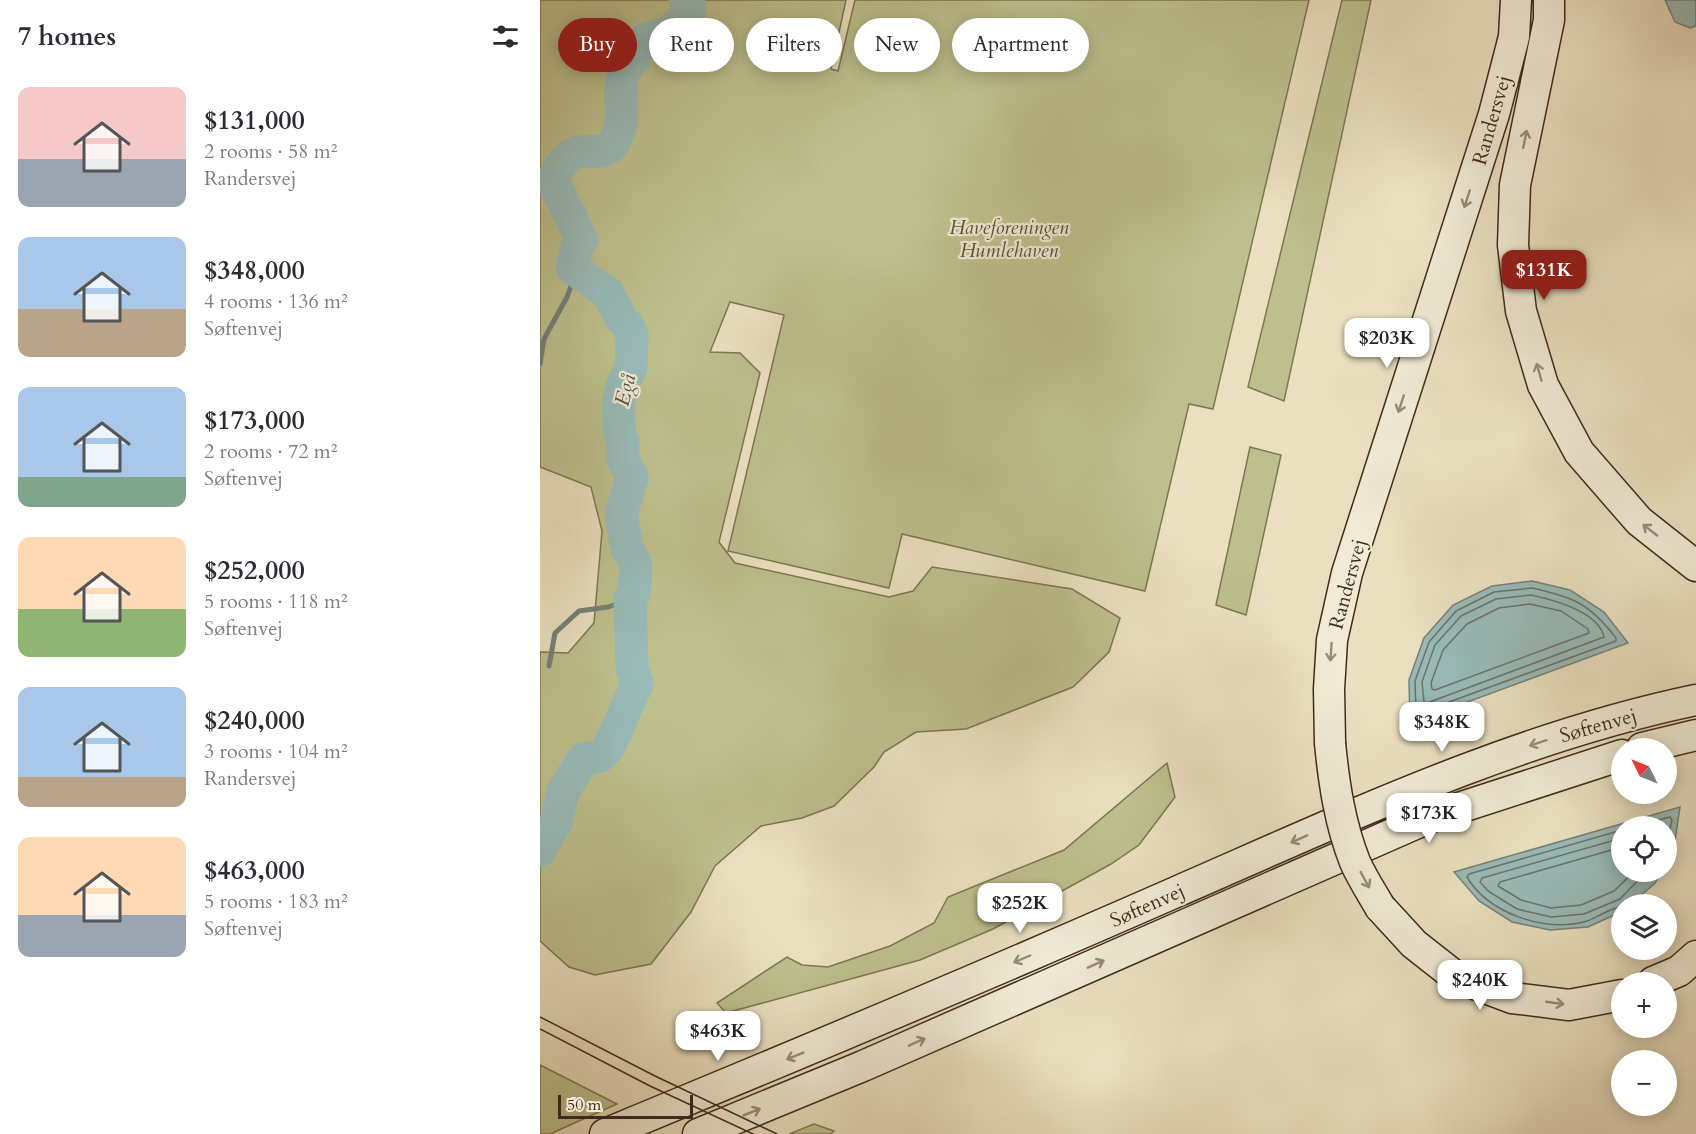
<!DOCTYPE html>
<meta charset="utf-8">
<style>
body{margin:0;font-family:Cardo,serif;background:#f7f7f7;color:#2b2b33;height:100vh;display:flex;flex-direction:column;font-size:22px;white-space:nowrap}
*{box-sizing:border-box;margin:0}
p{font-size:20px;color:#7c7c81}
.icon{flex:none;width:33px;height:33px;fill:none;stroke:currentColor;stroke-width:2;stroke-linecap:round;stroke-linejoin:round}
.map{position:relative;flex:1;overflow:hidden}
.details{display:flex;flex-direction:column;background:#fff;width:540px}
.details>*{flex:none}
.hud{position:absolute;left:18px;top:18px;width:570px;height:54px;display:flex;gap:12px}
.needle{width:39px;rotate:313deg}
.controls{position:absolute;left:1071px;top:738px;display:grid;gap:12px}
.controls a{display:grid;place-items:center;width:66px;height:66px;border-radius:50%;background:#fff;box-shadow:0 3px 15px #0003;font-size:30px}
.scale{position:absolute;left:18px;bottom:15px;width:135px;box-sizing:border-box;padding-left:6px;border:3px solid #3f2b1a;border-top:0;font-size:16px;line-height:21px;white-space:nowrap;color:#3f2b1a;-webkit-text-stroke:4px #f1ebd6;paint-order:stroke}
.price{position:absolute;translate:-50% -51px;padding:0 14px;border-radius:12px;background:#fff;color:#222;font-size:20px;line-height:39px;filter:drop-shadow(0 2px 3px #0008)}
.price::after{content:'';position:absolute;left:50%;top:36px;width:18px;height:14px;margin-left:-9px;background:inherit;clip-path:polygon(0 0,100% 0,50% 100%)}
.price.on{background:#8f2418;color:#fff}
ul{padding:0;list-style:none}
li{display:flex;align-items:center;gap:18px;height:150px;padding:0 18px}
li span{display:grid;place-items:center;flex:none;width:168px;height:120px;border-radius:12px;color:#555}
li>.icon{margin-inline-start:auto}
span .icon{width:72px;height:72px;fill:#fffc;stroke-width:1}
li b{font-size:26px}
h2{display:flex;justify-content:space-between;align-items:center;height:72px;padding:0 18px;font-size:26px}
.tag{padding:0 21px;border-radius:27px;background:#fff;box-shadow:0 3px 15px #0003;font-size:21px;line-height:54px}
.tag.on{background:#8f2418;color:#fff}
main{display:flex;flex:1;min-height:0}
.map>svg:first-child{display:block}
</style>
<main>
<section class="details">
<h2>7 homes<svg class="icon" aria-label="filters" viewBox="0 0 24 24"><path d="M4 7h16M4 17h16"/><circle cx="9" cy="7" r="2"/><circle cx="15" cy="17" r="2"/></svg></h2>
<ul>
<li><span style="background:linear-gradient(#f6c9c9 60%,#9aa5b1 0)"><svg class="icon" aria-label="home" viewBox="0 0 24 24"><path d="M3 11l9-7 9 7M6 9v11h12V9"/></svg></span><div><b>$131,000</b><p>2 rooms · 58 m²</p><p>Randersvej</p></div></li>
<li><span style="background:linear-gradient(#a9c7e8 60%,#b9a48a 0)"><svg class="icon" aria-label="home" viewBox="0 0 24 24"><path d="M3 11l9-7 9 7M6 9v11h12V9"/></svg></span><div><b>$348,000</b><p>4 rooms · 136 m²</p><p>Søftenvej</p></div></li>
<li><span style="background:linear-gradient(#a9c7e8 75%,#7fa58c 0)"><svg class="icon" aria-label="home" viewBox="0 0 24 24"><path d="M3 11l9-7 9 7M6 9v11h12V9"/></svg></span><div><b>$173,000</b><p>2 rooms · 72 m²</p><p>Søftenvej</p></div></li>
<li><span style="background:linear-gradient(#ffd9b3 60%,#8fb573 0)"><svg class="icon" aria-label="home" viewBox="0 0 24 24"><path d="M3 11l9-7 9 7M6 9v11h12V9"/></svg></span><div><b>$252,000</b><p>5 rooms · 118 m²</p><p>Søftenvej</p></div></li>
<li><span style="background:linear-gradient(#a9c7e8 75%,#b9a48a 0)"><svg class="icon" aria-label="home" viewBox="0 0 24 24"><path d="M3 11l9-7 9 7M6 9v11h12V9"/></svg></span><div><b>$240,000</b><p>3 rooms · 104 m²</p><p>Randersvej</p></div></li>
<li><span style="background:linear-gradient(#ffd9b3 65%,#9aa5b1 0)"><svg class="icon" aria-label="home" viewBox="0 0 24 24"><path d="M3 11l9-7 9 7M6 9v11h12V9"/></svg></span><div><b>$463,000</b><p>5 rooms · 183 m²</p><p>Søftenvej</p></div></li>
</ul>
</section>
<div class="map">
<svg width="1156" height="1134" viewBox="0 0 1156 1134">
<rect width="100%" height="100%" fill="#eae0c0"/>
<filter id="stains"><feTurbulence type="fractalNoise" baseFrequency=".00333" numOctaves="4"/><feColorMatrix values="0 0 0 0 .2 0 0 0 0 .09 0 0 0 0 .02 0 0 0 .5 -.17"/></filter>
<radialGradient id="worn" r=".72"><stop offset=".6" stop-color="#630" stop-opacity="0"/><stop offset="1" stop-color="#630" stop-opacity=".3"/></radialGradient>
<!-- green -->
<path fill="#bdc08d" stroke="#7e7654" stroke-width="1.5" d="M 0,0 L 306,0 L 291,69 L 298,71 L 315,0 L 769,0 L 673,409 L 649,404 L 605,591 L 362,534 L 349,588 L 188,551 L 244,315 L 190,302 L 170,352 L 200,353 L 220,373 L 179,542 L 195,563 L 349,597 L 373,591 L 392,567 L 532,589 L 580,618 L 569,652 L 533,687 L 426,729 L 376,732 L 344,752 L 334,767 L 294,806 L 262,818 L 221,826 L 175,866 L 151,912 L 111,964 L 55,975 L 29,967 L 0,941 L 0,652 L 28,653 L 54,623 L 62,531 L 51,487 L 0,467 Z
M 802,0 L 831,0 L 744,401 L 708,387 Z
M 710,447 L 741,455 L 706,615 L 676,605 Z
M 627,763 L 635,797 L 599,845 L 571,864 L 453,929 L 380,960 L 186,1013 L 177,1003 L 247,957 L 262,965 L 288,967 L 350,946 L 394,923 L 408,897 L 524,850 Z
M 0,1065 L 77,1104 L 10,1134 L 0,1134 Z
M 274,1124 L 294,1131 L 291,1134 L 249,1134 Z"/>
<!-- water -->
<path fill="#99bbb9" stroke="#758179" stroke-width="1.5" d="M 1125,0 L 1156,0 L 1156,26 L 1150,28 L 1135,22 Z
M 992,581 L 1030,590 L 1064,612 L 1088,643 L 870,723 L 869,680 L 884,638 L 913,605 L 952,586 Z
M 1140,807 L 1134,847 L 1127,861 L 1126,826 L 1082,826 L 1082,872 L 1121,872 L 1115,883 L 1091,904 L 1082,904 L 1081,912 L 1048,927 L 1010,930 L 972,922 L 939,901 L 914,872 Z"/>
<g fill="none" stroke-linecap="round" stroke-linejoin="round">
<!-- shore -->
<path stroke="#6c736a" stroke-width="1.5" d="M 992,588 C 1033,597 1049,603 1076,638 L 1076,641 L 879,713 L 876,713 L 875,681 L 889,642 L 916,611 L 954,592 Z
M 991,595 C 1014,600 1058,611 1064,637 L 887,703 L 884,702 L 882,682 L 895,645 L 921,616 L 956,599 Z
M 990,604 L 1021,611 L 1048,629 L 1049,633 L 895,690 L 892,689 L 891,683 L 903,650 L 927,624 L 959,608 Z
M 1093,826 L 1130,817 L 1132,820 L 1126,848
M 1082,830 L 929,874 L 927,877 C 949,914 1006,933 1047,921 C 1059,917 1069,908 1082,907
M 1082,838 L 942,878 L 940,882 L 948,891 L 977,909 L 1011,917 L 1044,914 L 1080,899 L 1106,872
M 1082,847 L 960,882 L 958,886 L 981,900 L 1011,908 L 1041,905 L 1074,891 L 1094,872"/>
<!-- stream -->
<path stroke="#758179" stroke-width="5" d="M 0,364 L 4,339 L 27,297 L 36,272
M 9,666 L 15,633 L 39,611 L 68,607 L 90,599"/>
<!-- river -->
<path stroke="#99bbb9" stroke-width="33" d="M 0,850 L 16,823 L 23,791 L 43,759 L 60,756 L 69,747 L 97,684 L 92,667 L 90,599 L 94,594 L 96,570 L 95,562 L 87,548 L 83,526 L 82,511 L 92,477 L 83,460 L 83,443 L 79,430 L 78,407 L 82,387 L 91,367 L 92,335 L 88,326 L 80,317 L 68,293 L 32,268 L 37,247 L 42,240 L 13,181 C 32,130 59,166 74,142 C 88,121 77,100 82,78 C 84,68 90,66 94,59 C 97,53 99,47 102,41 C 109,36 117,36 125,33 C 136,29 143,18 150,10 L 149,4 L 145,0"/>
<!-- secondary casing -->
<g stroke="#3f2b1a" stroke-width="33">
<path id="secondary" d="M 1009,0 L 1009,20 L 975,185 L 973,245 L 981,311 L 1003,385 L 1039,452 L 1099,521 L 1156,566
M 790,743 L 789,689 L 792,640 L 807,573 L 954,114 L 974,37 L 976,0
M 1102,748 L 1156,735
M 840,907 L 874,944 L 916,977 L 972,998 L 1029,1005 L 1082,995
M 1113,982 L 1139,971 L 1156,956
M 65,1134 C 257,1055 447,975 636,892 C 806,818 974,738 1156,700
M 158,1134 L 323,1066 L 891,817 L 1082,755"/>
</g>
<!-- secondary -->
<use href="#secondary" stroke="#f1ebd6" stroke-width="30"/>
<!-- tram -->
<path stroke="#3f2b1a" stroke-width="1.5" d="M 0,1017 L 115,1076 L 237,1134
M 0,1029 L 110,1086 L 213,1134"/>
<!-- secondary-bridge casing -->
<g stroke="#3f2b1a" stroke-width="33" stroke-linecap="butt">
<path id="secondary-bridge" d="M 790,743 C 794,784 800,824 815,862 C 822,878 832,893 840,907"/>
</g>
<!-- secondary-bridge -->
<use href="#secondary-bridge" stroke="#f1ebd6" stroke-width="30"/>
</g>
<!-- one-way arrows -->
<defs><path id="oneway-shaft" d="M-6 0H5M1.5-3L5.5 0L1.5 3" fill="none" stroke-width="1.6" stroke-linecap="round" stroke-linejoin="round" transform="scale(1.5)"/></defs>
<g stroke="#988b78">
<use href="#oneway-shaft" transform="translate(985 139) rotate(-79)"/>
<use href="#oneway-shaft" transform="translate(927 199) rotate(108)"/>
<use href="#oneway-shaft" transform="translate(999 372) rotate(-106)"/>
<use href="#oneway-shaft" transform="translate(861 404) rotate(108)"/>
<use href="#oneway-shaft" transform="translate(1110 530) rotate(-142)"/>
<use href="#oneway-shaft" transform="translate(791 652) rotate(94)"/>
<use href="#oneway-shaft" transform="translate(998 743) rotate(162)"/>
<use href="#oneway-shaft" transform="translate(759 839) rotate(156)"/>
<use href="#oneway-shaft" transform="translate(825 880) rotate(61)"/>
<use href="#oneway-shaft" transform="translate(482 959) rotate(157)"/>
<use href="#oneway-shaft" transform="translate(556 964) rotate(-24)"/>
<use href="#oneway-shaft" transform="translate(1015 1003) rotate(8)"/>
<use href="#oneway-shaft" transform="translate(377 1042) rotate(-24)"/>
<use href="#oneway-shaft" transform="translate(255 1056) rotate(158)"/>
<use href="#oneway-shaft" transform="translate(212 1112) rotate(-22)"/>
</g>
<g text-anchor="middle" stroke-width="4.5" stroke-linejoin="round" paint-order="stroke">
<!-- street labels -->
<g font-size="20" fill="#3f2b1a" stroke="#f1ebd6">
<text transform="translate(951 120) rotate(-74)" y="7">Randersvej</text>
<text transform="translate(807 584) rotate(-75)" y="7">Randersvej</text>
<text transform="translate(1058 725) rotate(-16)" y="7">Søftenvej</text>
<text transform="translate(607 905) rotate(-24)" y="7">Søftenvej</text>
</g>
<!-- park labels -->
<g font-size="20" font-style="italic" fill="#5e5037" stroke="#f1ebd6">
<text x="469" y="234">Haveforeningen<tspan x="469" dy="23">Humlehaven</tspan></text>
</g>
<!-- water labels -->
<g font-size="21" font-style="italic" fill="#564f42" stroke="#f1ebd6">
<text transform="translate(85 390) rotate(-76)" y="7">Egå</text>
</g>
</g>
<rect width="100%" height="100%" filter="url(#stains)"/>
<rect width="100%" height="100%" fill="url(#worn)"/>
</svg>
<div class="controls">
<a><svg class="needle" viewBox="-14 -14 28 28"><path d="M0-13l5 13h-10z" fill="#e53935"/><path d="M0 13l5-13h-10z" fill="#7c7c81"/></svg></a>
<a><svg class="icon" aria-label="locate" viewBox="0 0 24 24"><circle cx="12" cy="12" r="6"/><path d="M12 2v4M12 18v4M2 12h4M18 12h4"/></svg></a>
<a><svg class="icon" aria-label="layers" viewBox="0 0 24 24"><path d="M12 4l9 5-9 5-9-5zM3 14l9 5 9-5"/></svg></a>
<a>+</a>
<a>−</a>
</div>
<div class="scale">50 m</div>
<b class="price on" style="left:1004px;top:301px">$131K</b>
<b class="price" style="left:847px;top:369px">$203K</b>
<b class="price" style="left:902px;top:753px">$348K</b>
<b class="price" style="left:889px;top:844px">$173K</b>
<b class="price" style="left:480px;top:934px">$252K</b>
<b class="price" style="left:940px;top:1011px">$240K</b>
<b class="price" style="left:178px;top:1062px">$463K</b>
<div class="hud">
<a class="tag on">Buy</a>
<a class="tag">Rent</a>
<a class="tag">Filters</a>
<a class="tag">New</a>
<a class="tag">Apartment</a>
</div>
</div>
</main>
